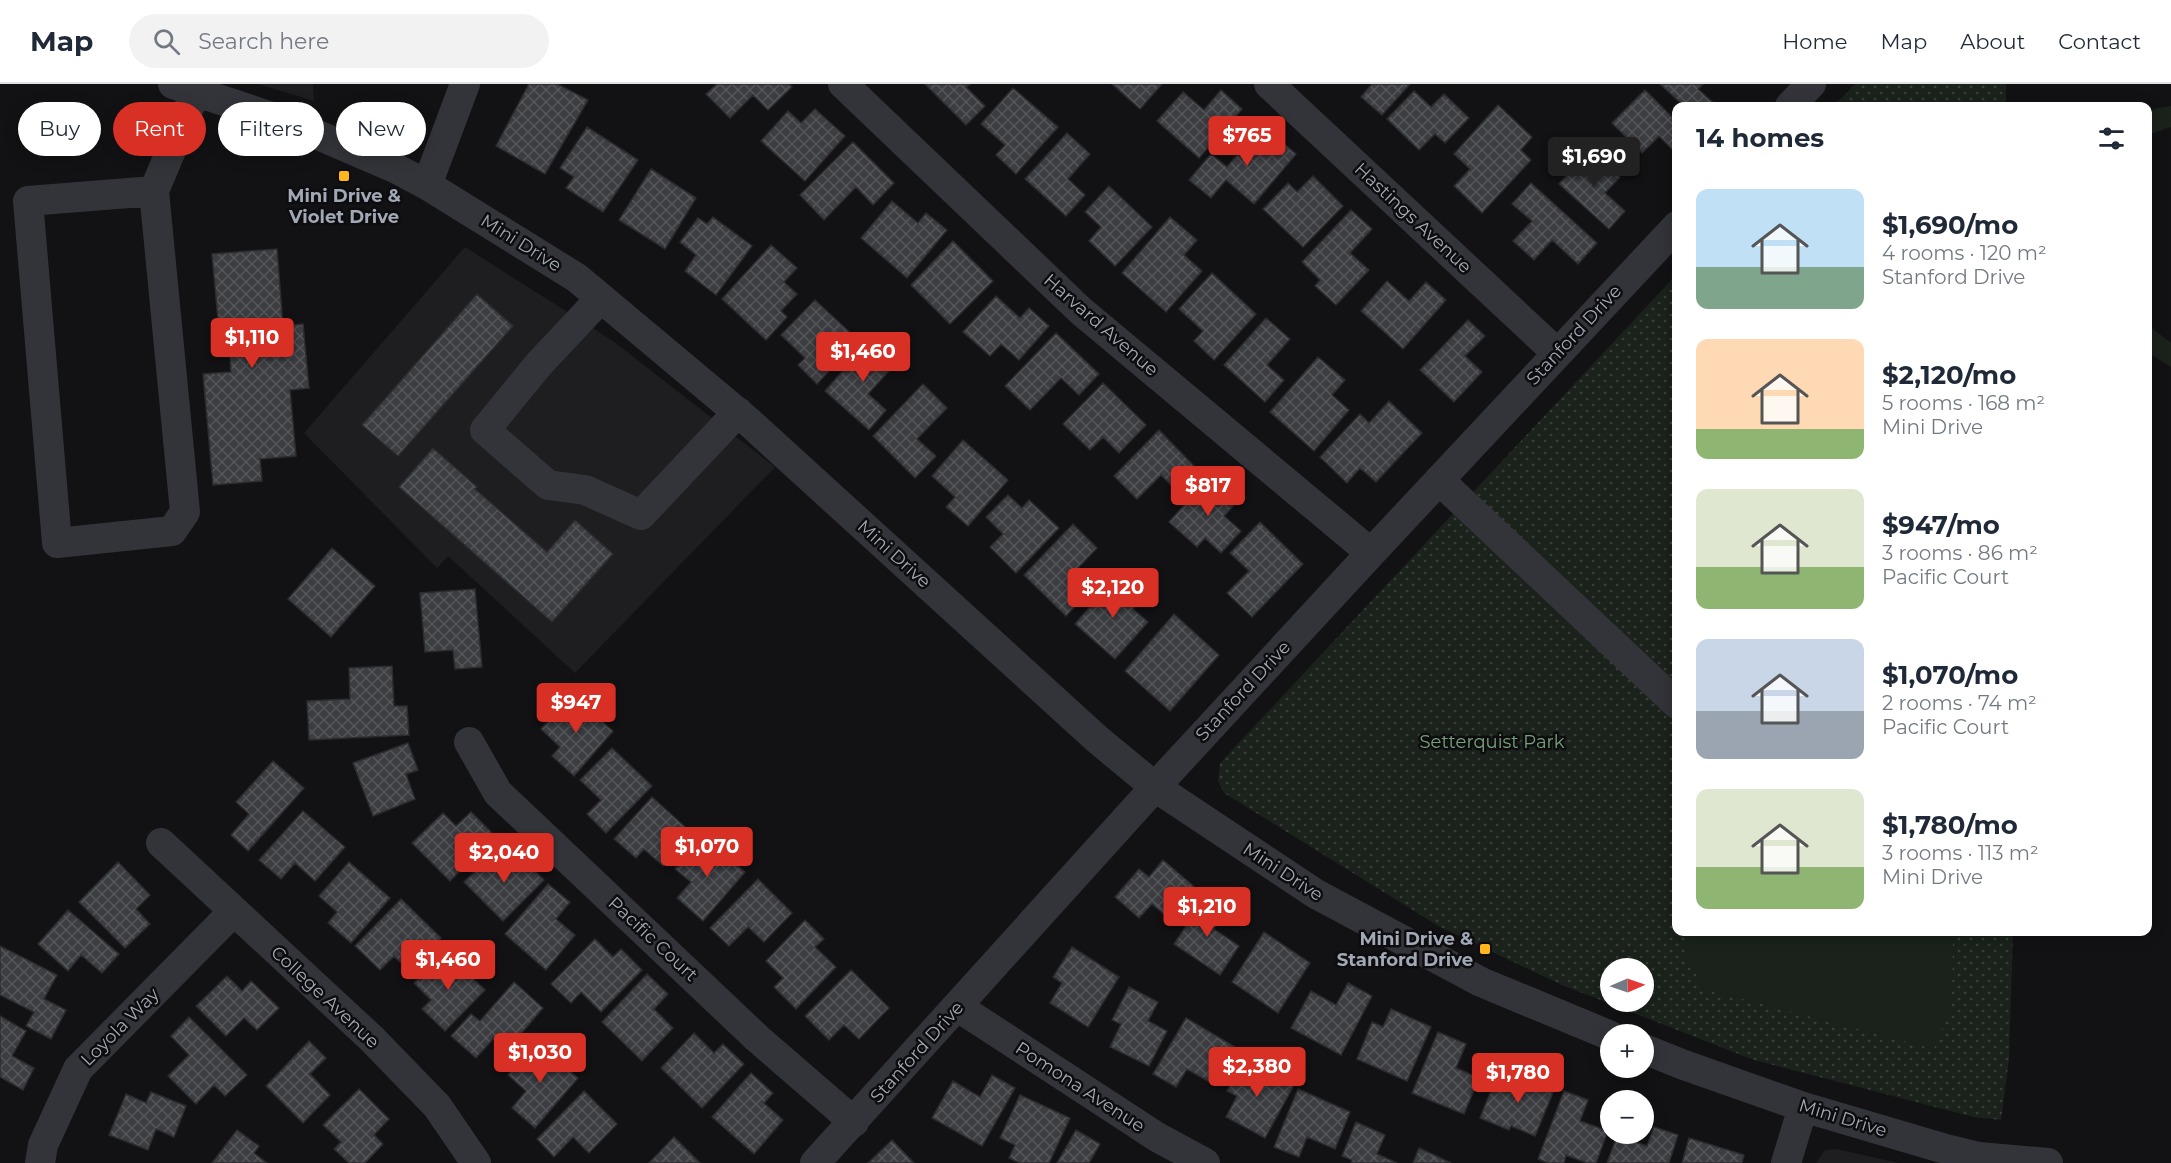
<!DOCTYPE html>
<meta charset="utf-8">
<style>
body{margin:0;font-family:Montserrat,sans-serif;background:#f2f2f3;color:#1f2937;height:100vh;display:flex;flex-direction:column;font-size:22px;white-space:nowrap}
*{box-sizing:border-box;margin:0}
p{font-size:20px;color:#747a83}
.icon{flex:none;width:33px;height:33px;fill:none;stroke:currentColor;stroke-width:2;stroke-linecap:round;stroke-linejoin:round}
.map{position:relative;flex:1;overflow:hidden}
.panel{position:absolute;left:1672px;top:18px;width:480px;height:834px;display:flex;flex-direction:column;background:#fff;border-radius:12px;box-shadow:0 3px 15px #0003}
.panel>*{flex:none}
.top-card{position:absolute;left:18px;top:18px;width:570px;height:54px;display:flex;gap:12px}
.needle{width:39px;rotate:88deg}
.buttons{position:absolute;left:1600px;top:874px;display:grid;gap:12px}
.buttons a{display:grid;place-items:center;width:54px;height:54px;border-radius:50%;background:#fff;box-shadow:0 3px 15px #0003;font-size:30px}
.price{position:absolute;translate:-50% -51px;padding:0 14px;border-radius:6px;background:#d93025;color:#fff;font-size:20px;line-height:39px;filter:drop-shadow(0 2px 3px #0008)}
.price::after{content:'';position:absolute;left:50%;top:36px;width:18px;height:14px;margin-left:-9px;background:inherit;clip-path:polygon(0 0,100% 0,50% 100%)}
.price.selected{background:#222;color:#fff}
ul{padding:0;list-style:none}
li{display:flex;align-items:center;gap:18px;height:150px;padding:0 24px}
li span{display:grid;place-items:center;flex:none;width:168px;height:120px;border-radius:12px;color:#555}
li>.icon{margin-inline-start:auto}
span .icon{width:72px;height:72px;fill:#fffc;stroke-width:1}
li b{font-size:26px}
h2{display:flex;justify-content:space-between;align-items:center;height:72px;padding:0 24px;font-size:26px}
.pill{padding:0 21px;border-radius:27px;background:#fff;box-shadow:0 3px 15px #0003;font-size:21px;line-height:54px}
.pill.selected{background:#d93025;color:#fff}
header{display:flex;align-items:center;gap:36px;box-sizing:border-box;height:84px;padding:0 30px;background:#fff;border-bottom:2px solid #e0e1e3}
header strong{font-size:28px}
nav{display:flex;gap:33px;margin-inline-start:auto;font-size:21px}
.search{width:420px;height:54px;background:#f2f2f3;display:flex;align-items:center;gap:15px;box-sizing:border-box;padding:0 21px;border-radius:33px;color:#747a83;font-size:22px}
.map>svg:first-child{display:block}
</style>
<header>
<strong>Map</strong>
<div class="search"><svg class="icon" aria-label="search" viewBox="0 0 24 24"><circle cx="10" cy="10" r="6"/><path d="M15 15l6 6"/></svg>Search here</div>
<nav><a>Home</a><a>Map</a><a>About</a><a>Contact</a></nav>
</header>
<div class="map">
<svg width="2171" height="1079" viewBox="0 0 2171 1079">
<defs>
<pattern id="park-dots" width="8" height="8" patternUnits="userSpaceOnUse" patternTransform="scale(1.5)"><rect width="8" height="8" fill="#1a221b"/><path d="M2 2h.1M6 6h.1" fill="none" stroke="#383f3a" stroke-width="1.8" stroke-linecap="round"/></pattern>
<pattern id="building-cross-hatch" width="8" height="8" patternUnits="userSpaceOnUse" patternTransform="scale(1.5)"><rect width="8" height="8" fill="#3c3d41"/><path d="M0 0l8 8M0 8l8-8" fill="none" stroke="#55565a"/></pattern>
</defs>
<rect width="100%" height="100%" fill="#121214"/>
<!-- built -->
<path fill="#1e1e21" d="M 258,0 L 313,0 L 314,17 Z
M 465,163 L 613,257 L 775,383 L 575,589 L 448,472 L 437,484 L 304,349 Z
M 1837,1065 L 1898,1079 L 1816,1079 L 1825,1066 Z"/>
<!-- park -->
<path fill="url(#park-dots)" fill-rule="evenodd" d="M 1855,0 L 2006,0 L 2006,22 L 1834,22 Z
M 1677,190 L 1677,848 L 2013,848 L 2009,975 L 2001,1036 L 1974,1033 L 1754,976 L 1562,901 L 1440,843 L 1224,709 L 1218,697 L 1220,679 ZM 1611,885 L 1644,885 L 1644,918 L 1611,918 Z"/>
<!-- pitch -->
<path fill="#1a221b" d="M 2171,22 L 2171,43 L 2148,51 L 2148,28 L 2158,24 Z
M 2148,241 L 2171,259 L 2171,283 L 2148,269 Z
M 1693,848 L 1953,848 L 1952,918 L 1934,965 L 1704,905 L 1684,869 Z"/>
<!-- building -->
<path fill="url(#building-cross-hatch)" stroke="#2c2c30" stroke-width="1.5" d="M 529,0 L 557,0 L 588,16 L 545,90 L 496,62 Z
M 717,0 L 789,0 L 792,3 L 768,26 L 753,11 L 730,34 L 706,10 Z
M 925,0 L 970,0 L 966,3 L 985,22 L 966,41 Z
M 1112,0 L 1162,0 L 1140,25 Z
M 1372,0 L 1410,0 L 1382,31 L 1361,13 Z
M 1660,0 L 1703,0 L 1698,5 L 1717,22 L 1684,22 Z
M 1013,4 L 1058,43 L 1016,90 L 996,71 L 1005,61 L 981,40 Z
M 1221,6 L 1242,25 L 1199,74 L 1157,37 L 1183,8 L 1204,26 Z
M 1645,6 L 1677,38 L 1677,70 L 1659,52 L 1642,69 L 1612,39 Z
M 1414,7 L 1431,23 L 1444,10 L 1469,34 L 1445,59 L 1435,50 L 1419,66 L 1387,35 Z
M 1498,21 L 1532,53 L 1521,66 L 1531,76 L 1482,129 L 1454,102 L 1470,85 L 1454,70 Z
M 815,25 L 845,52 L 805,97 L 761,57 L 788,27 L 801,39 Z
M 1262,41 L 1296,70 L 1254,120 L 1226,96 L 1211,114 L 1189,96 L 1211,70 L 1227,83 Z
M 587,43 L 638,76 L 603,128 L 566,104 L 574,93 L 560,84 Z
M 1067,49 L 1090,70 L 1068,95 L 1085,111 L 1066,132 L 1025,95 Z
M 853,58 L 894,99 L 873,121 L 856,103 L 824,136 L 800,111 Z
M 1590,65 L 1620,93 L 1605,109 L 1625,127 L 1609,145 L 1559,100 Z
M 651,85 L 696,114 L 665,165 L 619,136 Z
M 1313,92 L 1343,122 L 1303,163 L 1263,125 L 1288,99 L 1297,108 Z
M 1531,99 L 1597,159 L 1578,180 L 1552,156 L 1534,176 L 1513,157 L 1532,137 L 1512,120 Z
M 1109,102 L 1152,143 L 1115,182 L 1089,157 L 1101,143 L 1085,128 Z
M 892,117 L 918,139 L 926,129 L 947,146 L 907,194 L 861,154 Z
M 1351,126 L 1372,145 L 1350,169 L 1369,186 L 1336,221 L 1315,202 L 1320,196 L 1302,178 Z
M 713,133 L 752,162 L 716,211 L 685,187 L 696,171 L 680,158 L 698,134 L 707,140 Z
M 1170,133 L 1197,156 L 1184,171 L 1202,187 L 1166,228 L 1122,189 Z
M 953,157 L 993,197 L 950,240 L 911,201 Z
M 771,161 L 797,184 L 784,198 L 797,210 L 781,227 L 787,233 L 766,256 L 722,215 Z
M 277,165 L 283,242 L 303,240 L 309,304 L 290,306 L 296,372 L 260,375 L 262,397 L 213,401 L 203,290 L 231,288 L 229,258 L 220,258 L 212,170 Z
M 1212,189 L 1256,230 L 1214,276 L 1194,257 L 1203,247 L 1179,225 Z
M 1387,197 L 1409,217 L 1426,198 L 1446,216 L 1403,265 L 1361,227 Z
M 477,210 L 513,242 L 398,372 L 362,341 Z
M 996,212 L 1020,234 L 1029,224 L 1049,242 L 1019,276 L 1001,260 L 990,272 L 963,248 Z
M 815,216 L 858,256 L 817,300 L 798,281 L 805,274 L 781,251 Z
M 1266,234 L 1290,255 L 1267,281 L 1284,296 L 1265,318 L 1224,281 Z
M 1468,236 L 1485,252 L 1465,272 L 1482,288 L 1454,318 L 1420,286 Z
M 1056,249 L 1099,290 L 1079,311 L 1061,294 L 1030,326 L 1005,302 Z
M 872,254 L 898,277 L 868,310 L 886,326 L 869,346 L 825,307 Z
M 1318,273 L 1345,296 L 1332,311 L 1349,326 L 1314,367 L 1270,328 Z
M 1103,299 L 1146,341 L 1119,369 L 1103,353 L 1090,366 L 1063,340 Z
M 923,300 L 947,324 L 917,355 L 936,372 L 915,394 L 873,352 Z
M 1389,317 L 1422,349 L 1376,398 L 1360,384 L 1347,399 L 1320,373 L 1360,330 L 1369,339 Z
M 1159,346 L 1198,386 L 1177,407 L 1161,391 L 1137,415 L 1114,392 Z
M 963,356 L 1008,396 L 968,442 L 946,423 L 955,413 L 932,392 Z
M 433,364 L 477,403 L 475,405 L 547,468 L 575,436 L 613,470 L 552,538 L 399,403 Z
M 1210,392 L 1238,417 L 1224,432 L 1241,447 L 1221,469 L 1205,454 L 1197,463 L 1169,438 Z
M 1008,411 L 1022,424 L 1029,416 L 1059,444 L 1016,489 L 990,463 L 1003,450 L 986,433 Z
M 1260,438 L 1303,480 L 1252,533 L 1227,509 L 1249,487 L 1230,469 Z
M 1073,440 L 1097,464 L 1077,485 L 1095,502 L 1066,532 L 1024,491 Z
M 332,464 L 375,502 L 331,553 L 288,515 Z
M 1116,493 L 1142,515 L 1133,525 L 1148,538 L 1115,575 L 1075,540 Z
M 475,505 L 482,583 L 455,585 L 453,566 L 425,568 L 420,509 Z
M 1174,530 L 1219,571 L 1170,627 L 1125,587 Z
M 392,582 L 394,622 L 407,622 L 409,651 L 309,656 L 307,617 L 350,615 L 349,584 Z
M 572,611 L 613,647 L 574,692 L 552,672 L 560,663 L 541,645 Z
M 408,659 L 418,686 L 406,690 L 415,715 L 373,732 L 353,679 Z
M 612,664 L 652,702 L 606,749 L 587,730 L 601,716 L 580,696 Z
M 273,677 L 304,704 L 248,767 L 231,751 L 249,730 L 236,718 Z
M 652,713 L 692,749 L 663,782 L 644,765 L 636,774 L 614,755 Z
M 303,727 L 345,763 L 315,797 L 295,779 L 281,795 L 259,776 Z
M 471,728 L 495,752 L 450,797 L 412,759 L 443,729 L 456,742 Z
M 704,752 L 745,788 L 703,837 L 677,814 L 691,798 L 675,785 Z
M 495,768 L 511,784 L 522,774 L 544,796 L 503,837 L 464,798 Z
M 1163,776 L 1197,805 L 1171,836 L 1152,820 L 1139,834 L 1115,813 L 1139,785 L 1149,793 Z
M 118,778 L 150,811 L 136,825 L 150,840 L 125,864 L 79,818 Z
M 349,778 L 390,814 L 351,859 L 328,839 L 337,828 L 319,812 Z
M 758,795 L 792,829 L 764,858 L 748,843 L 729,862 L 710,844 Z
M 548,800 L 570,818 L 556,835 L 575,851 L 546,886 L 505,850 Z
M 1206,812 L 1227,826 L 1214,845 L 1239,862 L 1220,891 L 1174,860 Z
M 401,815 L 441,854 L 409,887 L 394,872 L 380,886 L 355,862 Z
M 68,826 L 119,870 L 102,889 L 81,871 L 68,887 L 38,860 Z
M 805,836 L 824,855 L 815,863 L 836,883 L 796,925 L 774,903 L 783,894 L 766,877 Z
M 1264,848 L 1310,879 L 1278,929 L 1232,898 Z
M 595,855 L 613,873 L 621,865 L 642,886 L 601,928 L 581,908 L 571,919 L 551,900 Z
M 0,862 L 57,891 L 44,915 L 66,926 L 51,955 L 26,942 L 34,928 L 0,911 Z
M 1072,863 L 1119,893 L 1088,943 L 1050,919 L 1062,899 L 1053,893 Z
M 445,867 L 485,906 L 445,947 L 422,925 L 431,916 L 414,899 Z
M 851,886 L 889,924 L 859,955 L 844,941 L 829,956 L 805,932 Z
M 647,890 L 668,910 L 654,925 L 673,944 L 642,977 L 602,938 Z
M 227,892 L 242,907 L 251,897 L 279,924 L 257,946 L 244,934 L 226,952 L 196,922 Z
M 514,898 L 543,924 L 507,966 L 494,954 L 476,974 L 451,952 L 471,930 L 480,937 Z
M 1348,899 L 1372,912 L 1341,971 L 1291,944 L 1311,907 L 1336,921 Z
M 1129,903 L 1158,918 L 1148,937 L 1167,947 L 1149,982 L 1110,963 L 1121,940 L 1112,936 Z
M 1391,925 L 1431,943 L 1407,997 L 1357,975 L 1372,938 L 1383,943 Z
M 0,932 L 26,947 L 12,972 L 34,984 L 23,1006 L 0,993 Z
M 189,933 L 247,991 L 225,1012 L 214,1001 L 196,1020 L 168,992 L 189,971 L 171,952 Z
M 1186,934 L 1235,963 L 1213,1000 L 1187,985 L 1176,1003 L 1153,990 Z
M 1438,948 L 1466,960 L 1456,984 L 1479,994 L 1464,1030 L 1412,1009 Z
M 694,949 L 714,969 L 723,960 L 744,980 L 702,1024 L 661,984 Z
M 309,957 L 326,974 L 310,990 L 330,1011 L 303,1039 L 266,1002 Z
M 536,958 L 578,994 L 535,1044 L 512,1024 L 526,1007 L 508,991 Z
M 1245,975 L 1294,1001 L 1265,1054 L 1226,1033 L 1237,1012 L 1227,1007 Z
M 1514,987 L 1555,1004 L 1535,1052 L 1511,1042 L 1509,1046 L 1480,1034 L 1494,999 L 1507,1005 Z
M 751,989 L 773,1009 L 764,1019 L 783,1036 L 754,1070 L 712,1033 Z
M 992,991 L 1015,1004 L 982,1062 L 932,1034 L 953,997 L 980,1013 Z
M 359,1005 L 389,1035 L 374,1051 L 383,1060 L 365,1079 L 349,1079 L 334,1065 L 341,1058 L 323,1041 Z
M 1298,1005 L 1350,1028 L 1335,1065 L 1307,1053 L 1299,1073 L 1274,1063 Z
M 584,1007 L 617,1040 L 589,1069 L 573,1053 L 554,1073 L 537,1055 Z
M 1564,1007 L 1588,1016 L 1580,1037 L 1608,1047 L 1596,1079 L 1587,1079 L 1566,1071 L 1564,1079 L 1548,1079 L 1538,1075 Z
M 151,1008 L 186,1022 L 174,1053 L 156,1045 L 148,1066 L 109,1051 L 126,1010 L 146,1019 Z
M 1020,1011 L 1070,1034 L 1049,1079 L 1020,1079 L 1009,1074 L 1015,1061 L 1000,1054 Z
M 1356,1038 L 1385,1051 L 1377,1070 L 1397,1079 L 1351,1079 L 1352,1076 L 1342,1072 Z
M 1654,1043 L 1678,1051 L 1669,1079 L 1607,1079 L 1617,1052 L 1647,1062 Z
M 237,1046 L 259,1062 L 254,1069 L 267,1079 L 212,1079 Z
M 1076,1046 L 1100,1060 L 1089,1079 L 1057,1079 Z
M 674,1053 L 700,1079 L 649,1079 Z
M 1689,1054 L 1744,1071 L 1742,1079 L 1682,1079 Z
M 892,1056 L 914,1079 L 868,1079 Z
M 1419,1064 L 1451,1079 L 1413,1079 Z"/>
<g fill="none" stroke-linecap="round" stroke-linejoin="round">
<!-- minor -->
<path stroke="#333439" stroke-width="30" d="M 173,0 L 290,39 L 397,85 L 427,101 L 577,194 L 749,338 L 1097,655 L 1155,703 L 1316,810 L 1481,898 L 1611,952
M 843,0 L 1081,227 L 1371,469
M 1269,0 L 1557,269
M 1790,22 L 1811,0
M 427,101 L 465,0
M 154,107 L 28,117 L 57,459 L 172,447 L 185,428 L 154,107 L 196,7 L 195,0
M 601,214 L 539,280 L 485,346 L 548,401 L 585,406 L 641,431 L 738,328
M 1439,396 L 1677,620
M 469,658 L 498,709 L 757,954 L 854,1038
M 161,759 L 372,955 L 437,1022 L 476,1079
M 958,923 L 1157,1053 L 1205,1079
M 1644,965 L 1684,981 L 1803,1023 L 1942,1064 L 1979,1073 L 2048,1079
M 40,1079 L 43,1061 L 78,985 L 233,828
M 815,1079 L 1155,703 L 1371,469 L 1677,142
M 1786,1079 L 1803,1023"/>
</g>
<!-- markers -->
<g fill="#ffb61f" stroke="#0d0d0f" stroke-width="2">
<rect x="338" y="86" width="12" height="12" rx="3"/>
<rect x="1479" y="859" width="12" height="12" rx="3"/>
</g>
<g text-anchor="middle" stroke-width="5" stroke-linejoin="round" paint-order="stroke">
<!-- poi labels -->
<g font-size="18" font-weight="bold" fill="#a2a8b5" stroke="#0d0d0f">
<text x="344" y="118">Mini Drive &amp;<tspan x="344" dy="21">Violet Drive</tspan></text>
<text x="1473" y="861" text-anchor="end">Mini Drive &amp;<tspan x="1473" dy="21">Stanford Drive</tspan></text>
</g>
<!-- street labels -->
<g font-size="18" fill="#a2a8b5" stroke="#0d0d0f">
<text transform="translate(1413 134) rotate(43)" y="6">Hastings Avenue</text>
<text transform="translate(521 159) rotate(32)" y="6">Mini Drive</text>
<text transform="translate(1101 241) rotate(41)" y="6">Harvard Avenue</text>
<text transform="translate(1574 251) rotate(-47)" y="6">Stanford Drive</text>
<text transform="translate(894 470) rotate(42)" y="6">Mini Drive</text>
<text transform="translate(1243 607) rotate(-47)" y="6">Stanford Drive</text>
<text transform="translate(1283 788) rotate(33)" y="6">Mini Drive</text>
<text transform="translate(653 855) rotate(43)" y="6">Pacific Court</text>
<text transform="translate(325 913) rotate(43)" y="6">College Avenue</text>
<text transform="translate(120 943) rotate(-45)" y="6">Loyola Way</text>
<text transform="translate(917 968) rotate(-48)" y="6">Stanford Drive</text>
<text transform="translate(1080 1003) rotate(33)" y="6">Pomona Avenue</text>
<text transform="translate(1843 1034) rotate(17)" y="6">Mini Drive</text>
</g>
<!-- park labels -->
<g font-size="18" fill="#78a27b" stroke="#0d0d0f">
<text x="1492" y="664">Setterquist Park</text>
</g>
</g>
</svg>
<div class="buttons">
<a><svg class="needle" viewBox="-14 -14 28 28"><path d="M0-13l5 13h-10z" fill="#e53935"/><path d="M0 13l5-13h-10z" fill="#747a83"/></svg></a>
<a>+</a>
<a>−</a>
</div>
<b class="price" style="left:1247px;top:83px">$765</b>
<b class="price selected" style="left:1594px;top:104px">$1,690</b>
<b class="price" style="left:252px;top:285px">$1,110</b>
<b class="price" style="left:863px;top:299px">$1,460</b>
<b class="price" style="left:1208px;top:433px">$817</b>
<b class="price" style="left:1113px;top:535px">$2,120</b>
<b class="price" style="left:576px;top:650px">$947</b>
<b class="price" style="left:707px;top:794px">$1,070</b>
<b class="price" style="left:504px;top:800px">$2,040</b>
<b class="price" style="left:1207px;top:854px">$1,210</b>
<b class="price" style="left:448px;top:907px">$1,460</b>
<b class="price" style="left:540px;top:1000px">$1,030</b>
<b class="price" style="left:1257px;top:1014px">$2,380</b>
<b class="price" style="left:1518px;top:1020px">$1,780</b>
<div class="top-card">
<a class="pill">Buy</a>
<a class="pill selected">Rent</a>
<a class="pill">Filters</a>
<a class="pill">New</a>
</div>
<section class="panel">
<h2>14 homes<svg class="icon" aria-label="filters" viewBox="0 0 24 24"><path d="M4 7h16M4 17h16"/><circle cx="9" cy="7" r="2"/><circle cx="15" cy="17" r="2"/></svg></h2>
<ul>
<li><span style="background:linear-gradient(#bfe0f5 65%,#7fa58c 0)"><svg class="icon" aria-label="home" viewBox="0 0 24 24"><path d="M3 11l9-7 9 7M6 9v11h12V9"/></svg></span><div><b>$1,690/mo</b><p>4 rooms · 120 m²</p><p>Stanford Drive</p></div></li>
<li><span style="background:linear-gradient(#ffd9b3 75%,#8fb573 0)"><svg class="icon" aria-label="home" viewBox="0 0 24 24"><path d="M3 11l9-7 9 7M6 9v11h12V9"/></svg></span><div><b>$2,120/mo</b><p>5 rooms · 168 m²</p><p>Mini Drive</p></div></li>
<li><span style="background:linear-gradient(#dfe7d0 65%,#8fb573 0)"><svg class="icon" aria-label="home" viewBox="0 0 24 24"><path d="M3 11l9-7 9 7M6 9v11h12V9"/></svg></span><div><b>$947/mo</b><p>3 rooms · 86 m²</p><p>Pacific Court</p></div></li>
<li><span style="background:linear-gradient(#c9d6e8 60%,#9aa5b1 0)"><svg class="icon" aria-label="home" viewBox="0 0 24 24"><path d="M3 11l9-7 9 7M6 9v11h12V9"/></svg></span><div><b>$1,070/mo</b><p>2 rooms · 74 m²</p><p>Pacific Court</p></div></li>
<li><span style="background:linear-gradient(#dfe7d0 65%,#8fb573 0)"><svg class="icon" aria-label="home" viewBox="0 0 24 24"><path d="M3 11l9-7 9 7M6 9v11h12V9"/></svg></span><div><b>$1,780/mo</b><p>3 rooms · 113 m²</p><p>Mini Drive</p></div></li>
</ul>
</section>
</div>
